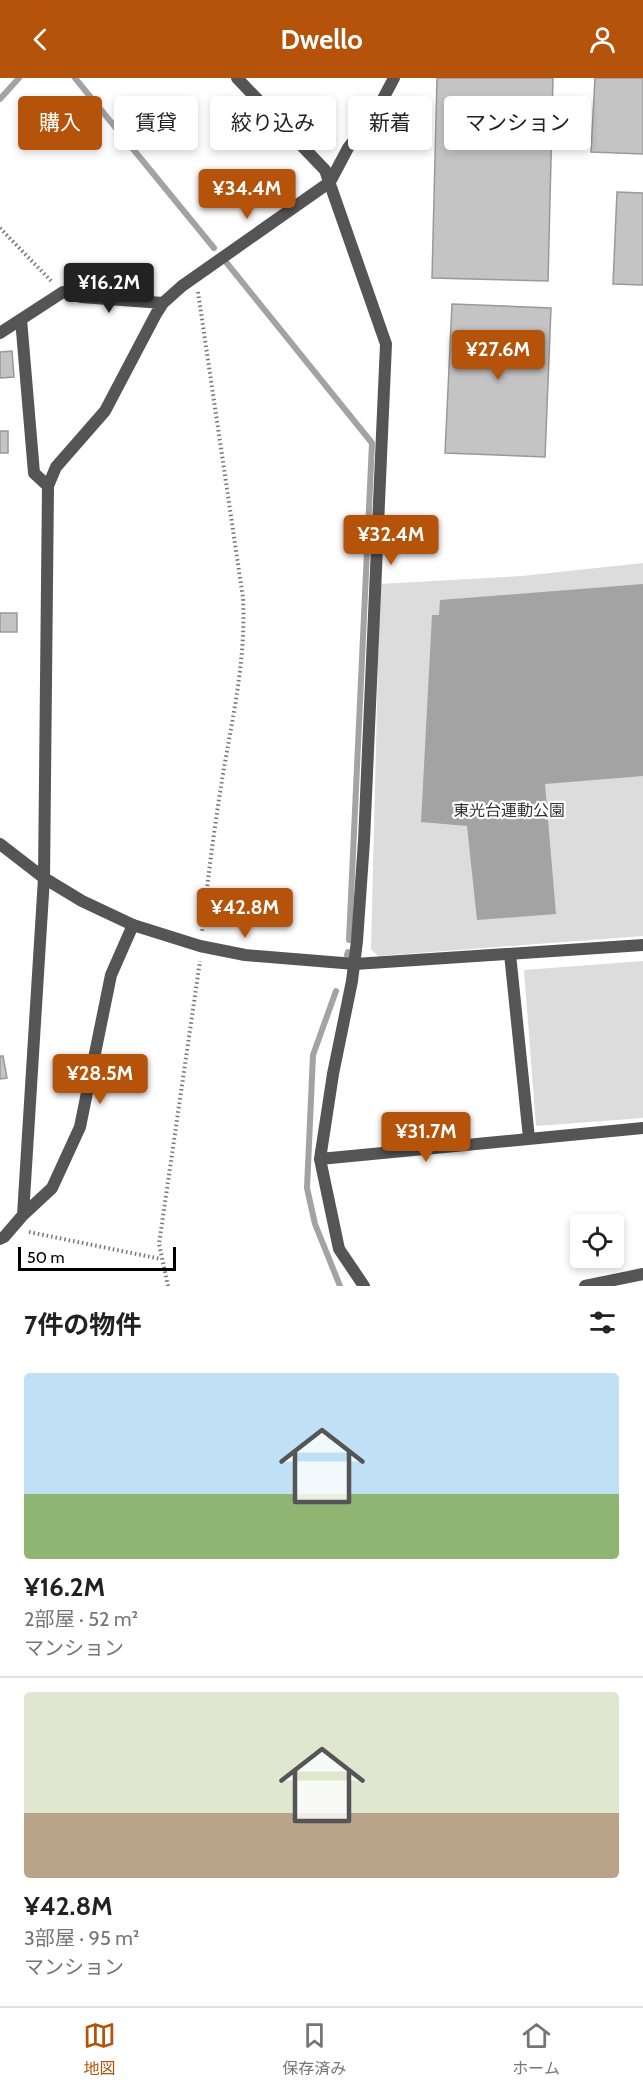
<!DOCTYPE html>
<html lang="ja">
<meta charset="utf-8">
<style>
body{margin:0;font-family:Cabin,"Noto Sans JP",sans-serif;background:#f2f2f2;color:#222;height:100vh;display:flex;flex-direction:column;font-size:22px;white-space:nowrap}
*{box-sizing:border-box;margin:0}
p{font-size:20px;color:#767676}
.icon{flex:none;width:33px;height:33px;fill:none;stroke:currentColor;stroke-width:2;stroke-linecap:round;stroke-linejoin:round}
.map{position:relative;height:1208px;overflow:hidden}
.sheet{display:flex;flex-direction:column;background:#fff;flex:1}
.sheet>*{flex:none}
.guide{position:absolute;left:18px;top:18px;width:608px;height:54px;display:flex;gap:12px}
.fabs{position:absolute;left:570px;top:1136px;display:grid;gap:12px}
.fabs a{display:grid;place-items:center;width:54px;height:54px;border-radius:6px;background:#fff;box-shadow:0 3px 9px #0003;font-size:30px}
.scale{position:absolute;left:18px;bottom:15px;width:158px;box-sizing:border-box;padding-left:6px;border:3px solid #000;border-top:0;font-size:16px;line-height:21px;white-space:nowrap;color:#000;-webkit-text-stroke:4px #fff;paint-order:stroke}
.price{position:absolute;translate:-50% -51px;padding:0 14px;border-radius:6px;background:#b45309;color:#fff;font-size:20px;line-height:39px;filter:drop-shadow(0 2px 3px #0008)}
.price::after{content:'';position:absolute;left:50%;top:36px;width:18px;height:14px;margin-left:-9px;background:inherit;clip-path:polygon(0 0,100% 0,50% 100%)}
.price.active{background:#222;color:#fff}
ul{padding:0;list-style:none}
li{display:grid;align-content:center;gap:12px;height:318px;padding:0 24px}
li+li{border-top:2px solid #e0e0e0}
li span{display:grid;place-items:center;height:186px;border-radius:6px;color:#555}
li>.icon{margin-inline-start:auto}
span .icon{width:108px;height:108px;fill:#fffc;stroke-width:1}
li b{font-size:26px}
h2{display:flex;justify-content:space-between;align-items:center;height:72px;padding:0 24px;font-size:26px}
.pill{padding:0 21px;border-radius:6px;background:#fff;box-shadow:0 3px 9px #0003;font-size:21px;line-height:54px}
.pill.active{background:#b45309;color:#fff}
header{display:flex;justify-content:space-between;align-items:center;height:78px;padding:0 24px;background:#b45309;color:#fff;font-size:27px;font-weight:700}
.dock{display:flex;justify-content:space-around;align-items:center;height:84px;border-top:2px solid #e0e0e0;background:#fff;font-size:16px;color:#767676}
.dock a{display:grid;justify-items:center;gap:3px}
.dock .active{color:#b45309}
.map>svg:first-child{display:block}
</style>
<header><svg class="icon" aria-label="back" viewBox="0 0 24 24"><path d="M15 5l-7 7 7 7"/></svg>Dwello<svg class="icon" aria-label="person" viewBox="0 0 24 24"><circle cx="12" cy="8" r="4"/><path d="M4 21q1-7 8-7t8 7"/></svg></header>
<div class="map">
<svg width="643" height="1208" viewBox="0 0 643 1208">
<rect width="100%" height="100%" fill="#fff"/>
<!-- green -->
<path fill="#dcdcdc" d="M 643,485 L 643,858 L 378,878 L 371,871 L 380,506 L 522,498 Z
M 643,883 L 643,1040 L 536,1048 L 524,892 Z"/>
<!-- water -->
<path fill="#a3a3a3" d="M 643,506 L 643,698 L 545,706 L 556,836 L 477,842 L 467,748 L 421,744 L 432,537 L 439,537 L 440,522 Z"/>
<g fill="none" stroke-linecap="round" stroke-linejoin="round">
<!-- stream -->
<path stroke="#a3a3a3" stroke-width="6" d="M 75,0 L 214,170
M 0,21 L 19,0
M 226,184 L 372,365 L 349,862
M 347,877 L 348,874
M 336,913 L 313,977 L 307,1110 L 315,1146 L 340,1208"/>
</g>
<!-- building -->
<path fill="#c4c4c4" stroke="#999" stroke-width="1.5" d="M 437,0 L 553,0 L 548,203 L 432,200 Z
M 595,0 L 643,0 L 643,76 L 591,74 Z
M 617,114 L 643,115 L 643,207 L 613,206 Z
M 452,226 L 551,230 L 545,379 L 445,375 Z
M 12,273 L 14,299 L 0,300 L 0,274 Z
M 0,353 L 8,353 L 8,375 L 0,375 Z
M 0,535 L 17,535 L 17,554 L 0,554 Z
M 0,978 L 3,978 L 7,1000 L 0,1001 Z"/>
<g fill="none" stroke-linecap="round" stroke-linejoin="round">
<!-- path -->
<path stroke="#777" stroke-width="4" stroke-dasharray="1.5 3" stroke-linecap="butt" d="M 0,150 L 52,204
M 198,214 L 243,520 C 246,578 234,633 224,690 C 215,744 208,799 202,854
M 29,1154 L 161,1181
M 168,1208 L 159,1166 L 200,883"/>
<!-- minor -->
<path stroke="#555" stroke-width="12" d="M 237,0 L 325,92 L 386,266 L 364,763 L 357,863 L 352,903 L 333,996 L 320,1081 L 339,1171 L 364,1208
M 21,241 L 34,395 L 48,408
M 0,255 L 63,214 L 81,219 L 163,225
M 510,876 L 529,1060
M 320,1081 L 643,1050
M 23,1137 L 44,800 L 48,408 L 56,389 L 105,333 L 156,236 L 163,225 L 182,208 L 330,104 L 348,70 L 375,36 L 394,0
M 0,1161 L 4,1159 L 23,1137 L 52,1110 L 80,1049 L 111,897 L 133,847
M 585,1208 L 643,1196"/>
<!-- tertiary -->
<path stroke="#555" stroke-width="12" d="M 0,766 L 44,800 L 82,823 L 133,847 L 200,868 L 245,877 L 355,886 L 643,867"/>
</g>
<g text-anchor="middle" stroke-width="4.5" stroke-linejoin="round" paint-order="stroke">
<!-- park labels -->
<g font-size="16" fill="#333" stroke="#fff">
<text x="509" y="738">東光台運動公園</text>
</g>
</g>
</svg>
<div class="fabs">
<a><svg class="icon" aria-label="locate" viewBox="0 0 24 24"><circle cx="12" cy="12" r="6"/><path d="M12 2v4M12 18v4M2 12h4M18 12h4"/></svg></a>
</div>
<div class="scale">50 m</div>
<b class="price" style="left:247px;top:142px">¥34.4M</b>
<b class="price active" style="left:109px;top:236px">¥16.2M</b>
<b class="price" style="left:498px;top:303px">¥27.6M</b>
<b class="price" style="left:391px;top:488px">¥32.4M</b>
<b class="price" style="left:245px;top:861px">¥42.8M</b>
<b class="price" style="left:100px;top:1027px">¥28.5M</b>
<b class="price" style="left:426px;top:1085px">¥31.7M</b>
<div class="guide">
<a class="pill active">購入</a>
<a class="pill">賃貸</a>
<a class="pill">絞り込み</a>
<a class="pill">新着</a>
<a class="pill">マンション</a>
</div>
</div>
<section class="sheet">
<h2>7件の物件<svg class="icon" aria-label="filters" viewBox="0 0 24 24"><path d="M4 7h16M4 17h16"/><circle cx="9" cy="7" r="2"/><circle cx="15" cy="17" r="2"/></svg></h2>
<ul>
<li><span style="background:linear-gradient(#bfe0f5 65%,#8fb573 0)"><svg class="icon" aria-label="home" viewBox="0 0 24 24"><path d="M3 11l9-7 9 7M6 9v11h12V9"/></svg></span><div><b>¥16.2M</b><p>2部屋 · 52 m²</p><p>マンション</p></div></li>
<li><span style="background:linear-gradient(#dfe7d0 65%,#b9a48a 0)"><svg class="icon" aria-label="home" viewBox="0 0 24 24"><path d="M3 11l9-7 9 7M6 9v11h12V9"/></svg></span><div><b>¥42.8M</b><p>3部屋 · 95 m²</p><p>マンション</p></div></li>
</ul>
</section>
<nav class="dock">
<a class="active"><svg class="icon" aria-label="map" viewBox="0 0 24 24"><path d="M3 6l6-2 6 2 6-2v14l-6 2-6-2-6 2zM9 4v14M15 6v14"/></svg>地図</a>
<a><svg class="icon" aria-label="saved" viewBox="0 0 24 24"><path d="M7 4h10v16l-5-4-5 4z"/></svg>保存済み</a>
<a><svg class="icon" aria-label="home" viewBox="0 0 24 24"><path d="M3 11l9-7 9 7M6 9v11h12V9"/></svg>ホーム</a>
</nav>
